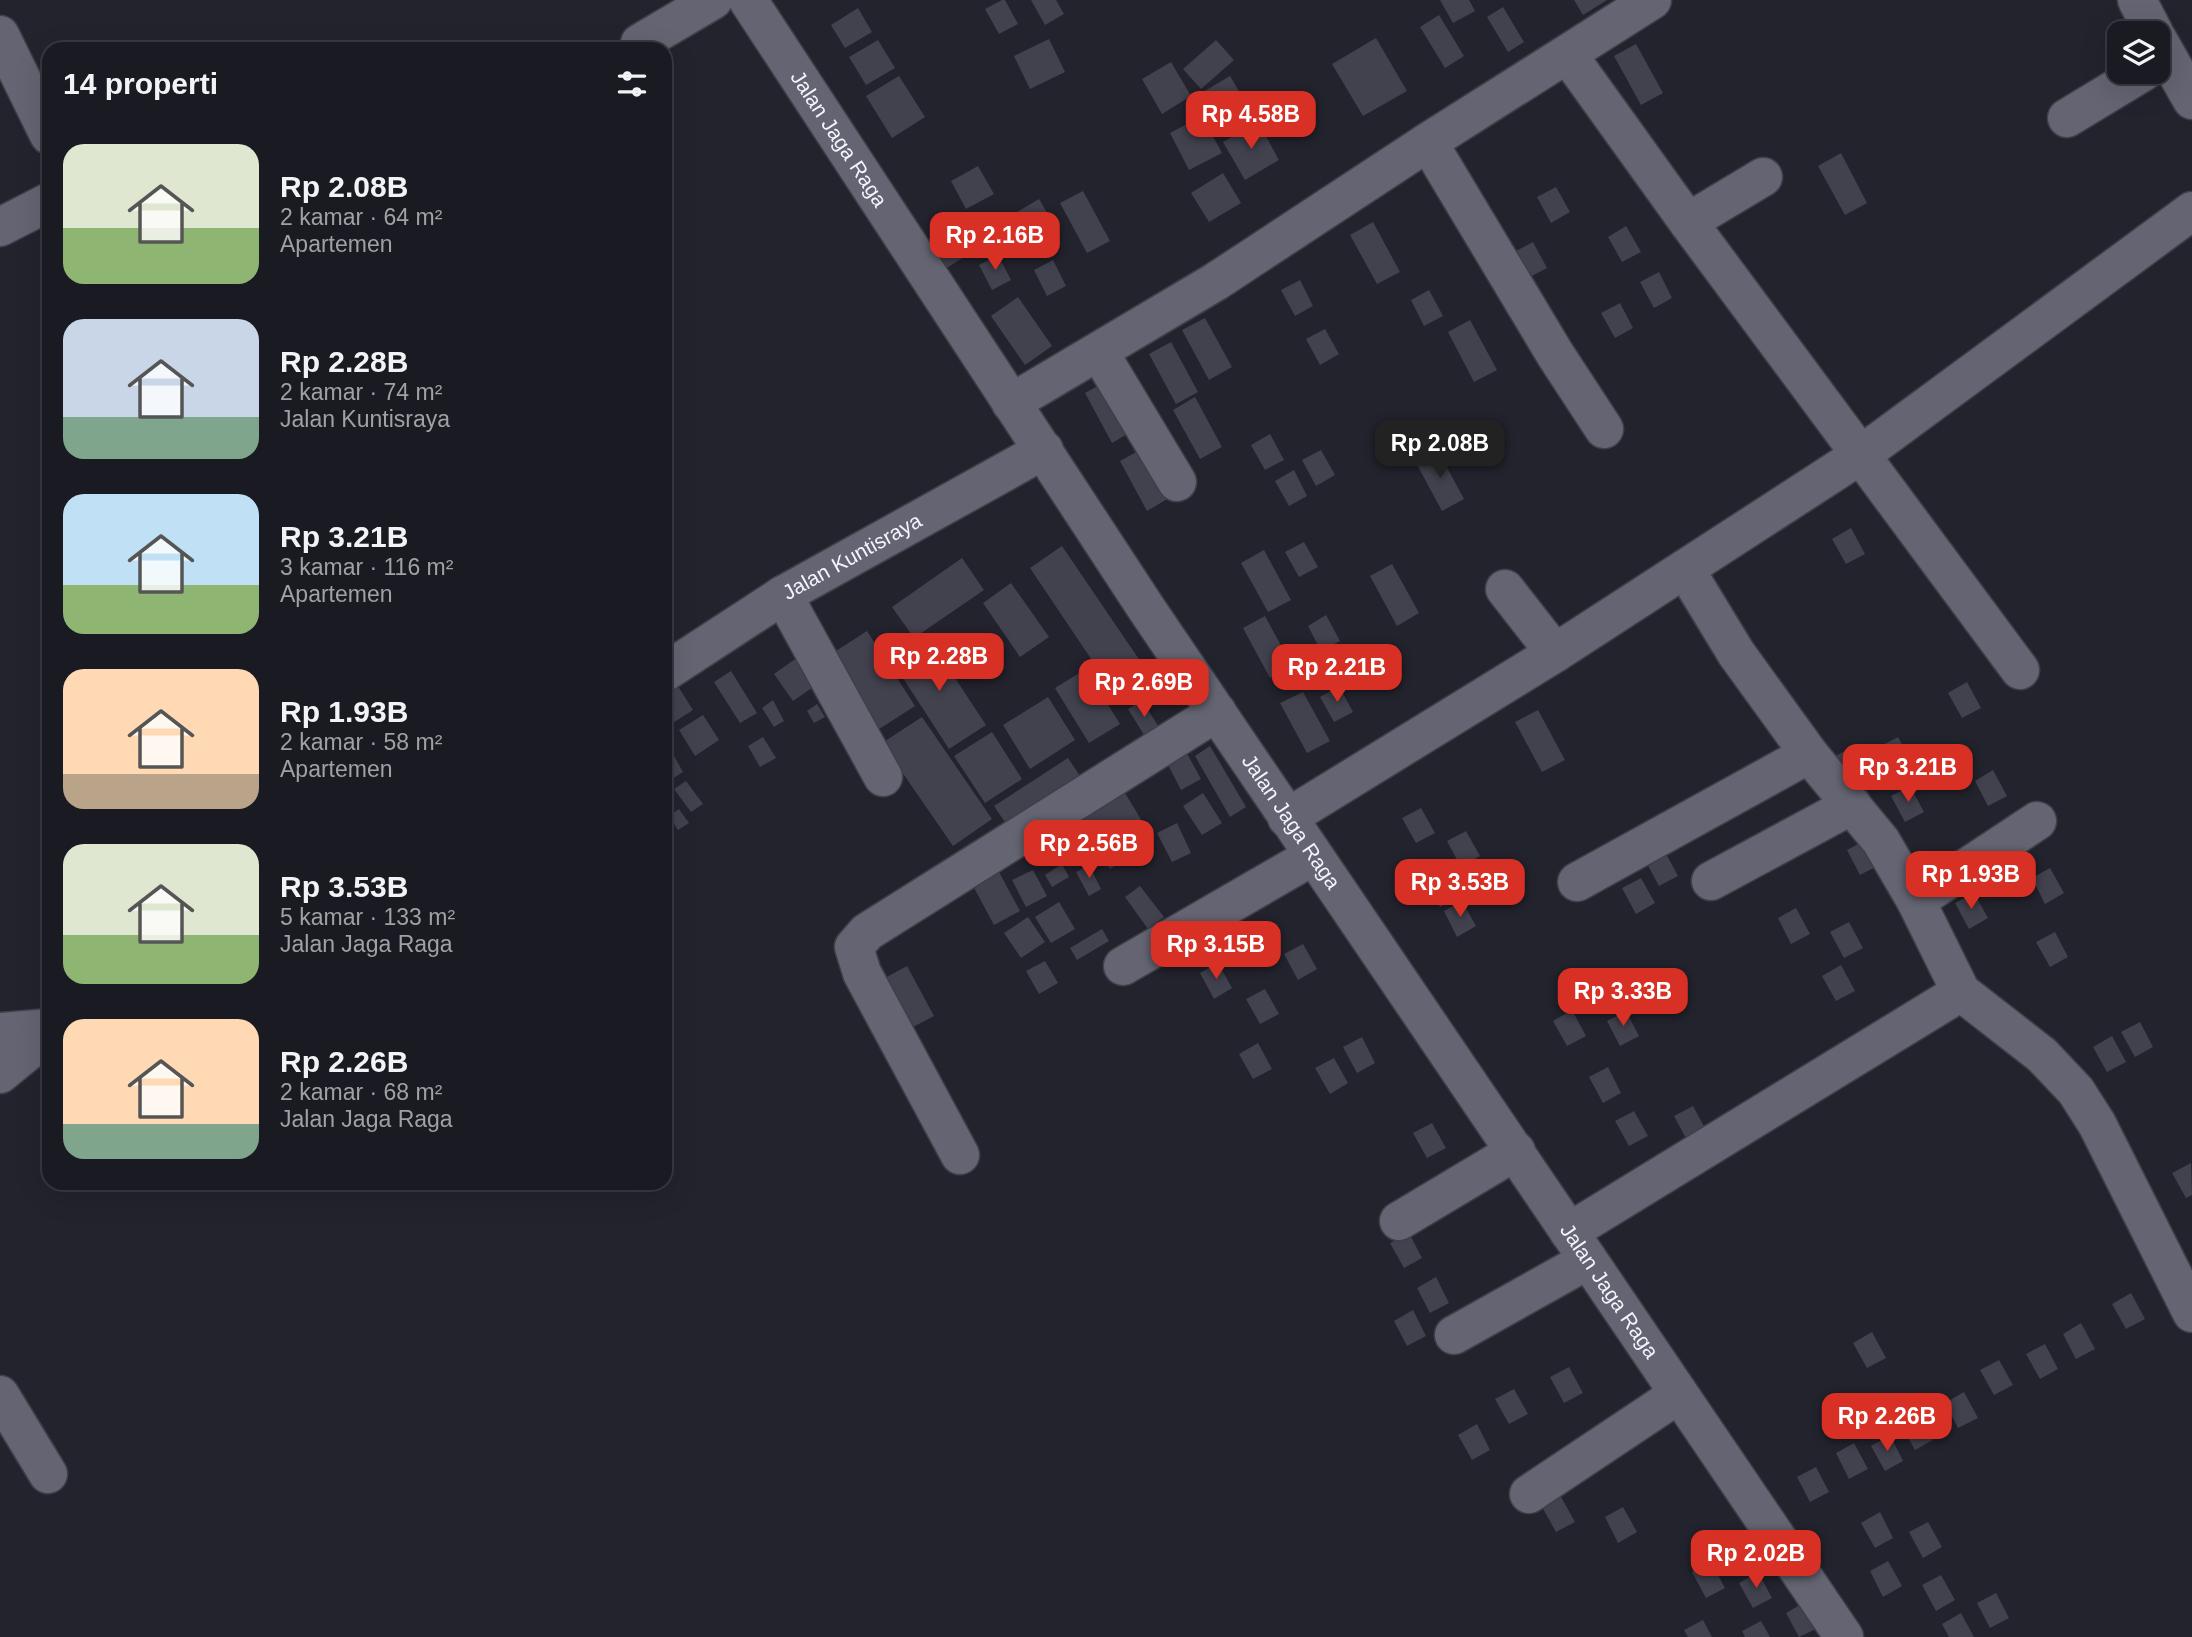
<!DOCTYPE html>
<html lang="id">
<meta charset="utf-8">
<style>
body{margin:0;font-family:Arial,sans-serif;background:#27272f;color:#f1f3f6;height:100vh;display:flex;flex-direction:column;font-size:26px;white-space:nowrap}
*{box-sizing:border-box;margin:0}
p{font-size:23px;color:#9fa1a5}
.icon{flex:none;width:38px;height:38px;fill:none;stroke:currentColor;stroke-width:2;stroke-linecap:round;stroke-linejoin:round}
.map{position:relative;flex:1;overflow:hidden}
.panel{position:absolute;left:42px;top:42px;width:630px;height:1148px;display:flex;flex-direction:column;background:#1a1a22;border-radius:21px;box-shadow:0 7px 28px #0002,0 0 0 2px #383840}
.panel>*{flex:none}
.buttons{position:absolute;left:2107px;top:21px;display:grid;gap:14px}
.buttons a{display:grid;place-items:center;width:63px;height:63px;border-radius:14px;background:#1a1a22;box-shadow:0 7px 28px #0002,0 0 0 2px #383840;font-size:35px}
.price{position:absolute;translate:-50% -60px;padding:0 16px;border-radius:14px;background:#d93025;color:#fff;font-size:23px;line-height:46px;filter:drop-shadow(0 2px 4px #0008)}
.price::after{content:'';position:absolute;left:50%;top:42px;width:21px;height:16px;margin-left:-10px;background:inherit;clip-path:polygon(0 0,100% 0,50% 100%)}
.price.current{background:#222;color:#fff}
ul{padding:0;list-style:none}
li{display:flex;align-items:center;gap:21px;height:175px;padding:0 21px}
li span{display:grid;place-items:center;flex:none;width:196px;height:140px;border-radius:21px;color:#555}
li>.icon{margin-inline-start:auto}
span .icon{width:84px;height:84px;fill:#fffc;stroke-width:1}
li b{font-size:30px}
h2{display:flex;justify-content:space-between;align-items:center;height:84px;padding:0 21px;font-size:30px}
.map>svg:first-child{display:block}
</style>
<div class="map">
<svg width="2192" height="1637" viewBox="0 0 2192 1637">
<rect width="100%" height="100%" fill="#23232e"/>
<!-- building -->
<path fill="#42424f" d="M 1002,0 L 1005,0 L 1018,24 L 999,34 L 985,9 Z
M 1031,0 L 1056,0 L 1064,14 L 1045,25 Z
M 1440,0 L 1469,0 L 1475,11 L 1453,23 Z
M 1574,0 L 1607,0 L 1583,15 Z
M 1503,7 L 1524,42 L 1508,52 L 1487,17 Z
M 858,8 L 872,32 L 845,48 L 831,25 Z
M 1439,15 L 1464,56 L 1445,68 L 1420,27 Z
M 1376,38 L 1407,91 L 1363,116 L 1332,64 Z
M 1049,39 L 1065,72 L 1030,89 L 1014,56 Z
M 878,40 L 895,68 L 866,85 L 849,57 Z
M 1216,40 L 1234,60 L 1201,89 L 1183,69 Z
M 1636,44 L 1663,93 L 1641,105 L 1614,56 Z
M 1171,62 L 1191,96 L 1162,114 L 1142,79 Z
M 899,76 L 925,117 L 892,138 L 866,96 Z
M 1230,76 L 1251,112 L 1223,128 L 1203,92 Z
M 1202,116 L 1222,153 L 1189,170 L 1170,133 Z
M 1258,122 L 1279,160 L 1245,180 L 1223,142 Z
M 1841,153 L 1867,203 L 1845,215 L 1818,166 Z
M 978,166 L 994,194 L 966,209 L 951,181 Z
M 1223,173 L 1241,203 L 1209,222 L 1191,193 Z
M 1556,187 L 1570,212 L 1551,223 L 1537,197 Z
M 1083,191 L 1110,241 L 1087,253 L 1060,203 Z
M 1039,199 L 1055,226 L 1015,251 L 999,223 Z
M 972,222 L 985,244 L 945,269 L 931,247 Z
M 1373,222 L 1400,272 L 1377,284 L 1350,235 Z
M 1626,226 L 1641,252 L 1622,262 L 1608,237 Z
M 1533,242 L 1547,268 L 1528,278 L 1514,252 Z
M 998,255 L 1011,280 L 992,290 L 979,265 Z
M 1053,260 L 1066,286 L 1047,296 L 1034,270 Z
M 1659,272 L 1672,298 L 1654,308 L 1640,282 Z
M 1300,280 L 1313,306 L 1295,316 L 1281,290 Z
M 1429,290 L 1443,316 L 1424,326 L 1411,300 Z
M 1018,297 L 1052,346 L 1025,365 L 991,316 Z
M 1620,303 L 1633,328 L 1615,338 L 1601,313 Z
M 1205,318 L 1232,367 L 1209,380 L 1182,330 Z
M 1470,320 L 1497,370 L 1474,382 L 1448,332 Z
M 1325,329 L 1339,354 L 1320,365 L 1306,339 Z
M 1171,342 L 1198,392 L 1176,404 L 1149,354 Z
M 1107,381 L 1134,430 L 1112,443 L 1085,393 Z
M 1195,397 L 1222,447 L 1200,459 L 1173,410 Z
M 1270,434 L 1284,460 L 1265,470 L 1251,445 Z
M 1142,449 L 1169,498 L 1147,511 L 1120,461 Z
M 1437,449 L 1464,499 L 1442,511 L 1415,461 Z
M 1321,450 L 1335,475 L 1316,486 L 1302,460 Z
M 1294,470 L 1307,496 L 1289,506 L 1275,481 Z
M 1851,528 L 1865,554 L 1846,564 L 1832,539 Z
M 1304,542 L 1318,567 L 1299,577 L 1285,552 Z
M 1062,546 L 1151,677 L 1118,699 L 1030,568 Z
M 1264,550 L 1291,600 L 1268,612 L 1241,563 Z
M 962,558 L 984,590 L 914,638 L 892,607 Z
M 1392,564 L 1419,613 L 1397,626 L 1370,576 Z
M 1011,583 L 1049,637 L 1020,657 L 983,603 Z
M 1326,615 L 1340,641 L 1321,651 L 1308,626 Z
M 1265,616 L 1292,666 L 1270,678 L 1243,628 Z
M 867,631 L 915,706 L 873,733 L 825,658 Z
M 928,637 L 986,725 L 949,749 L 892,661 Z
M 798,657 L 816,685 L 793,701 L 774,674 Z
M 1086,669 L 1120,724 L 1089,743 L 1055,688 Z
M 731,671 L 757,713 L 740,723 L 714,682 Z
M 674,680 L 693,710 L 665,728 L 665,686 Z
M 1967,682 L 1981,708 L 1962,718 L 1948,693 Z
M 1339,686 L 1353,712 L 1334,722 L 1320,697 Z
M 1303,692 L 1330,741 L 1307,753 L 1280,703 Z
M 1048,697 L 1075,740 L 1030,769 L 1003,725 Z
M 773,700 L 784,721 L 774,727 L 762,708 Z
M 1142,700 L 1160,729 L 1146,738 L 1128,709 Z
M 817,704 L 825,717 L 814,723 L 807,711 Z
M 1538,710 L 1565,760 L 1542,772 L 1515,722 Z
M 703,715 L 719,740 L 695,756 L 679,730 Z
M 922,717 L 992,819 L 953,846 L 882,743 Z
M 992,732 L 1022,779 L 985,803 L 954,756 Z
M 763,737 L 776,758 L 760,767 L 748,746 Z
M 1898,737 L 1912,762 L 1893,773 L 1879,747 Z
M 1210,746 L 1246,807 L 1230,817 L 1195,756 Z
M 669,747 L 683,772 L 669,781 L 665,774 L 665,749 Z
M 1848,749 L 1862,775 L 1843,785 L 1829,760 Z
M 1185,750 L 1201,779 L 1181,790 L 1166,761 Z
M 1068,758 L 1084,782 L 1011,831 L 994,806 Z
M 1993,770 L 2007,796 L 1988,806 L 1975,781 Z
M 686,781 L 703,804 L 691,812 L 674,789 Z
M 1910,786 L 1924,812 L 1905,822 L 1891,796 Z
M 1125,793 L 1154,841 L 1110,869 L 1080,821 Z
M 1203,793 L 1222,823 L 1202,835 L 1183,806 Z
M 1421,808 L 1435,833 L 1416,843 L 1402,818 Z
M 679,809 L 689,823 L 678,830 L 669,816 Z
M 1177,823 L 1191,853 L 1172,862 L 1157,833 Z
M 1466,831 L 1480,856 L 1461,867 L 1447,841 Z
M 1041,838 L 1050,853 L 1030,864 L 1021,849 Z
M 1866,840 L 1879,865 L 1860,875 L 1847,850 Z
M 1664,850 L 1678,876 L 1659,886 L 1645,860 Z
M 1062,864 L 1069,877 L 1052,887 L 1045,875 Z
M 1089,865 L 1101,889 L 1089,896 L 1076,872 Z
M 2050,868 L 2064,893 L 2045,904 L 2032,878 Z
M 1033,870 L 1047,896 L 1026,907 L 1012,880 Z
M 999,872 L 1020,911 L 994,925 L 973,886 Z
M 1445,872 L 1459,897 L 1440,907 L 1426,882 Z
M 1641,878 L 1655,903 L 1636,914 L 1622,888 Z
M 1140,886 L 1164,917 L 1148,929 L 1125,897 Z
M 1974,893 L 1988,918 L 1969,929 L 1955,903 Z
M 1462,901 L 1476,926 L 1457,937 L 1444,911 Z
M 1059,902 L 1075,929 L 1051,943 L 1035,917 Z
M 1796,908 L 1810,934 L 1791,944 L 1778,918 Z
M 1028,917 L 1045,942 L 1021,958 L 1004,933 Z
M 1849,922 L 1863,948 L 1844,958 L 1830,932 Z
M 1102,929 L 1109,941 L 1077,960 L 1070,948 Z
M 2055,932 L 2068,957 L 2050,967 L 2036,942 Z
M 1303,944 L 1317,969 L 1298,980 L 1284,954 Z
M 1045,961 L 1058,983 L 1039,994 L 1026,971 Z
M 1218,963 L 1232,988 L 1214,999 L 1200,973 Z
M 1841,965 L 1855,991 L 1836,1001 L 1822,976 Z
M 907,966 L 934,1016 L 911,1028 L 885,978 Z
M 1265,989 L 1279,1014 L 1260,1024 L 1246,999 Z
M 1572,1010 L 1586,1036 L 1567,1046 L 1553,1021 Z
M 1626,1011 L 1639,1036 L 1620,1046 L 1607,1021 Z
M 2140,1022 L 2153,1047 L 2135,1057 L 2121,1032 Z
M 2112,1036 L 2126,1062 L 2107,1072 L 2093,1047 Z
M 1362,1037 L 1375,1063 L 1357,1073 L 1343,1047 Z
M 1258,1043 L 1272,1069 L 1253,1079 L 1239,1054 Z
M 1334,1058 L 1348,1083 L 1330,1094 L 1315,1068 Z
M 1608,1067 L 1621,1093 L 1603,1103 L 1589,1077 Z
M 1693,1106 L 1707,1132 L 1688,1142 L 1674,1116 Z
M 1634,1111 L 1648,1136 L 1629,1146 L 1615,1121 Z
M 1432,1123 L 1446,1148 L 1427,1158 L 1413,1133 Z
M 2191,1163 L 2192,1195 L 2186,1198 L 2172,1173 Z
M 1409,1233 L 1422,1258 L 1404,1268 L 1390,1243 Z
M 1436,1277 L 1449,1303 L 1430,1313 L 1417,1288 Z
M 2131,1293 L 2145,1319 L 2126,1329 L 2112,1304 Z
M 1413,1310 L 1426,1336 L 1407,1346 L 1394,1321 Z
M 2081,1323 L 2095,1349 L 2076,1359 L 2063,1334 Z
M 1872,1332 L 1886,1358 L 1867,1368 L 1853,1343 Z
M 2045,1344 L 2058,1369 L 2040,1379 L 2026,1354 Z
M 1999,1360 L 2013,1385 L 1994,1395 L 1980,1370 Z
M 1569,1367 L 1583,1393 L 1564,1403 L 1550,1377 Z
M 1514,1389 L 1528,1414 L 1509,1424 L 1495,1399 Z
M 1964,1392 L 1978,1418 L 1958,1428 L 1945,1403 Z
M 1920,1414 L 1933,1440 L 1915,1450 L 1901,1425 Z
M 1477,1424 L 1490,1450 L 1472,1460 L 1458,1435 Z
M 1890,1435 L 1903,1461 L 1885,1471 L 1871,1446 Z
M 1854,1443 L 1868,1469 L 1849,1479 L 1836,1453 Z
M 1816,1467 L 1829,1492 L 1810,1502 L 1797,1477 Z
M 1561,1497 L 1575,1522 L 1556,1532 L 1542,1507 Z
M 1623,1507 L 1637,1532 L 1618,1543 L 1605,1517 Z
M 1880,1512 L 1893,1538 L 1875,1548 L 1861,1523 Z
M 1928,1522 L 1942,1547 L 1923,1558 L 1909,1532 Z
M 1888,1561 L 1902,1586 L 1883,1597 L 1870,1571 Z
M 1711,1562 L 1725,1588 L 1706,1598 L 1692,1572 Z
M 1758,1572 L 1772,1598 L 1753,1608 L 1739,1583 Z
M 1941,1575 L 1955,1600 L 1936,1611 L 1922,1585 Z
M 1996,1593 L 2009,1618 L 1990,1628 L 1977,1603 Z
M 1805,1602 L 1818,1628 L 1799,1637 L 1786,1613 Z
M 1961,1613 L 1974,1637 L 1949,1637 L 1942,1624 Z
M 1703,1620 L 1712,1637 L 1688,1637 L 1684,1630 Z
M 1761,1621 L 1770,1637 L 1745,1637 L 1742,1631 Z"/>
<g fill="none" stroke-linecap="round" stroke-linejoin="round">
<!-- minor casing -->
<g stroke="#3f3f49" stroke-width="41">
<g id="minor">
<path id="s1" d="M 748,0 L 1146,608 L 1844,1637"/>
<path d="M 2137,0 L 2154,33"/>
<path d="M 0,35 L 49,135"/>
<path d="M 2158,40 L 2192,100"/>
<path d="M 640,43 L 713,0"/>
<path d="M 1568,55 L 1688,222 L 2020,670"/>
<path d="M 2067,118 L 2143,72"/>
<path d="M 1428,142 L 1555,354 L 1604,429"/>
<path d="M 1688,222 L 1763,177"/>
<path d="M 0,227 L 49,202"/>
<path d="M 1099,352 L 1177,482"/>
<path d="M 1011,403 L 1215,282 L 1428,142 L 1652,0"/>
<path d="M 1685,569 L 1736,653 L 1809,754 L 1881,841 L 1916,901 L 1961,992 L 2042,1055 L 2076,1091 L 2097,1124 L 2192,1313"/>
<path d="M 1505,589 L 1555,653"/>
<path d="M 783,595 L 883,777"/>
<path id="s2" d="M 665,672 L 783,595 L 1044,450"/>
<path d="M 1287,818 L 1555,653 L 1862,454 L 2192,211"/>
<path d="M 1711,881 L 1852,805"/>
<path d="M 1577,882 L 1809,754"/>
<path d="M 1916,901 L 2037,821"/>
<path d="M 1123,966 L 1313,856"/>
<path d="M 0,1032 L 49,1028"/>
<path d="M 0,1074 L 49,1034"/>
<path d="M 960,1155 L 862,973 L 854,947 L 867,932 L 1217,712"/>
<path d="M 1399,1221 L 1516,1151"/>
<path d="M 1569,1232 L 1961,992"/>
<path d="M 1454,1335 L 1588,1260"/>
<path d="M 0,1395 L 48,1474"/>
<path d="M 1529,1494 L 1679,1394"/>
</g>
</g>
<!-- minor -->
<use href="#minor" stroke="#646472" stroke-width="38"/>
</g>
<g text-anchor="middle" stroke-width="5" stroke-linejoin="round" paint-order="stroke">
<!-- street labels -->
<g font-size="21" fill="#f4f4fc" stroke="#191924">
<text dy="7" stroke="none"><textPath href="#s1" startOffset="166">Jalan Jaga Raga</textPath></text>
<text dy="7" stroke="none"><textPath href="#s2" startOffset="220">Jalan Kuntisraya</textPath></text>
<text dy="7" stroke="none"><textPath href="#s1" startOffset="985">Jalan Jaga Raga</textPath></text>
<text dy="7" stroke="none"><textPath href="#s1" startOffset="1552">Jalan Jaga Raga</textPath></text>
</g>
</g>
</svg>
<div class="buttons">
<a><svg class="icon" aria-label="layers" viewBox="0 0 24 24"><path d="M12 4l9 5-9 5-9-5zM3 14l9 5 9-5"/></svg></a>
</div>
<b class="price" style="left:1251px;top:151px">Rp 4.58B</b>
<b class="price" style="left:995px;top:272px">Rp 2.16B</b>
<b class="price current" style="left:1440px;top:480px">Rp 2.08B</b>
<b class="price" style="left:939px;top:693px">Rp 2.28B</b>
<b class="price" style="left:1337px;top:704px">Rp 2.21B</b>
<b class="price" style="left:1144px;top:719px">Rp 2.69B</b>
<b class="price" style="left:1908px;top:804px">Rp 3.21B</b>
<b class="price" style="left:1089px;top:880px">Rp 2.56B</b>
<b class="price" style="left:1971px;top:911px">Rp 1.93B</b>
<b class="price" style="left:1460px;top:919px">Rp 3.53B</b>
<b class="price" style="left:1216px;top:981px">Rp 3.15B</b>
<b class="price" style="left:1623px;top:1028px">Rp 3.33B</b>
<b class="price" style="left:1887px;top:1453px">Rp 2.26B</b>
<b class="price" style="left:1756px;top:1590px">Rp 2.02B</b>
<section class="panel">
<h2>14 properti<svg class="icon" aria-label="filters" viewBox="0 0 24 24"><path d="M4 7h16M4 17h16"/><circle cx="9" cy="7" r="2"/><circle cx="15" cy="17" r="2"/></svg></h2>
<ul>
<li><span style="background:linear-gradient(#dfe7d0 60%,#8fb573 0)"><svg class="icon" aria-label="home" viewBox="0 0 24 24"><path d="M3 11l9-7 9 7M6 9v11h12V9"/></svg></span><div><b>Rp 2.08B</b><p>2 kamar · 64 m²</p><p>Apartemen</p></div></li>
<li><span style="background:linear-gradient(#c9d6e8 70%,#7fa58c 0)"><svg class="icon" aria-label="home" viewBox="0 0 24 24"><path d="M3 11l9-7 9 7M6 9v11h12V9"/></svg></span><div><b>Rp 2.28B</b><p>2 kamar · 74 m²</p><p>Jalan Kuntisraya</p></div></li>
<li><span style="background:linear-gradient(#bfe0f5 65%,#8fb573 0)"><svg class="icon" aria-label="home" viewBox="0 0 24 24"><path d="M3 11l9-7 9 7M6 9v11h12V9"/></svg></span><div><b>Rp 3.21B</b><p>3 kamar · 116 m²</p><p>Apartemen</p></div></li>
<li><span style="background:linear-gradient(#ffd9b3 75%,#b9a48a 0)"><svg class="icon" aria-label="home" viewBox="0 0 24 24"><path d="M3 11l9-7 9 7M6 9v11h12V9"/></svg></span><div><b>Rp 1.93B</b><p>2 kamar · 58 m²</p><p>Apartemen</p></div></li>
<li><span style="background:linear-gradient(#dfe7d0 65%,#8fb573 0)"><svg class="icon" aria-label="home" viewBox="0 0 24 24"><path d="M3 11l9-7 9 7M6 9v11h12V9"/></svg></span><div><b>Rp 3.53B</b><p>5 kamar · 133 m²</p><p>Jalan Jaga Raga</p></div></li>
<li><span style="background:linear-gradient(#ffd9b3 75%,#7fa58c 0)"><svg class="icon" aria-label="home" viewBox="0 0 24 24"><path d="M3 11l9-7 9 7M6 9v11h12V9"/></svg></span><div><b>Rp 2.26B</b><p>2 kamar · 68 m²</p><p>Jalan Jaga Raga</p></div></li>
</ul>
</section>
</div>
